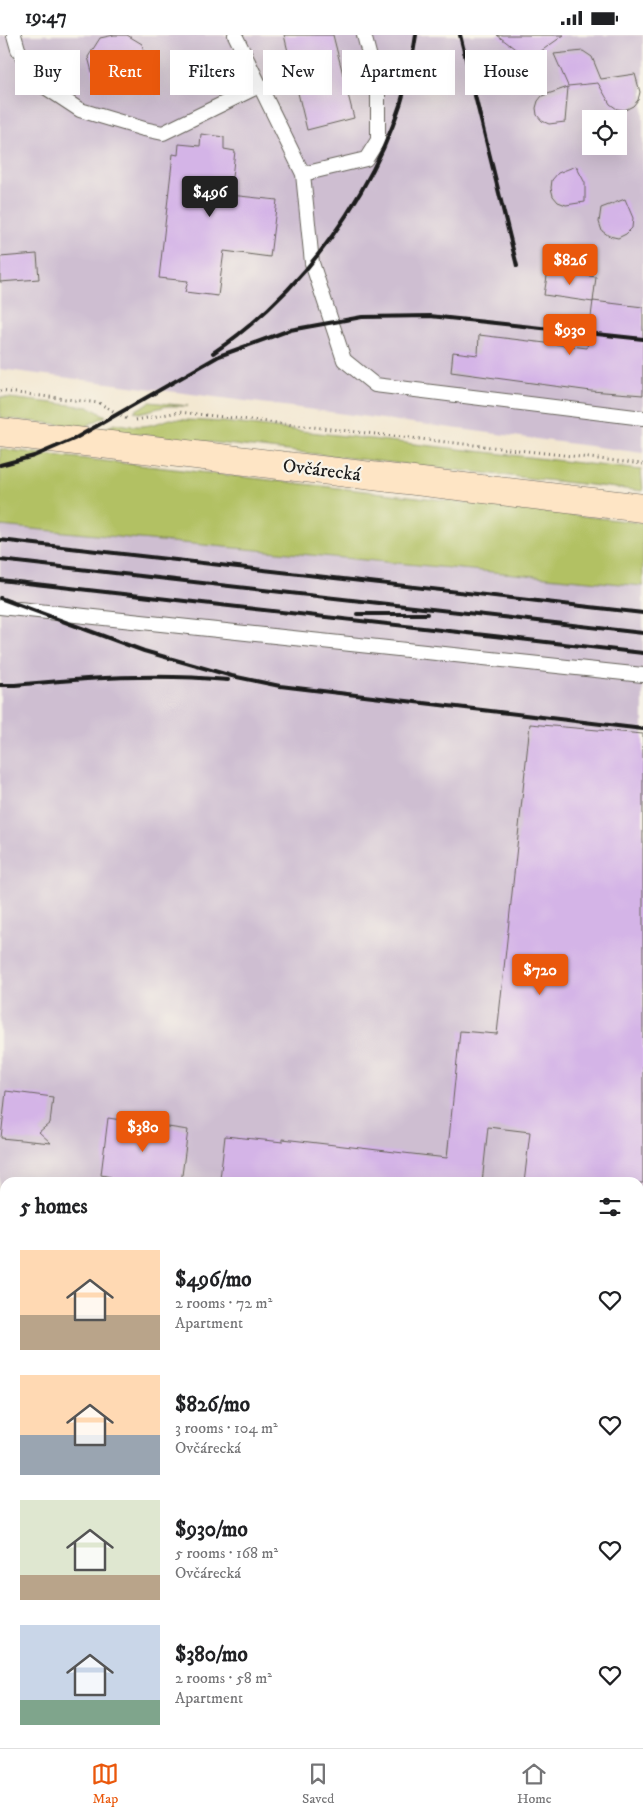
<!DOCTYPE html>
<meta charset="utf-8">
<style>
body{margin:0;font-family:"IM FELL DW Pica",serif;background:#f2f2f2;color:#202124;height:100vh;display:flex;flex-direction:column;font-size:19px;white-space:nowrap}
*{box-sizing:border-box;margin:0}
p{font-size:16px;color:#757577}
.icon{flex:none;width:28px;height:28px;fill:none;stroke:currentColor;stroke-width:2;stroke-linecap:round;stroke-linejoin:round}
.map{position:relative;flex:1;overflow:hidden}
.details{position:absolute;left:0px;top:1142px;width:644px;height:571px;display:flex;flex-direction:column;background:#fff;border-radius:15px 15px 0 0;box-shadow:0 5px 20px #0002}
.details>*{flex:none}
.top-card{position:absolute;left:15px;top:15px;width:614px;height:45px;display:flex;gap:10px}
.buttons{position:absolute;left:582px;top:75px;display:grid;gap:10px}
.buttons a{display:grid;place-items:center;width:45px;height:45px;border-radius:0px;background:#fff;box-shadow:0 5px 20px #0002;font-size:25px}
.price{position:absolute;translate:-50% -42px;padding:0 11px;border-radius:5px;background:#ea580c;color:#fff;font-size:16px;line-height:32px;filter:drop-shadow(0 1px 2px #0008)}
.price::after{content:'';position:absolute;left:50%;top:30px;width:15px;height:11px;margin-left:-8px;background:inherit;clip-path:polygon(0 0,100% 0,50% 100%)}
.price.on{background:#222;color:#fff}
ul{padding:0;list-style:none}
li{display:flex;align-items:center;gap:15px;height:125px;padding:0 20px}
li span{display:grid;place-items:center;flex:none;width:140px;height:100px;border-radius:0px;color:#555}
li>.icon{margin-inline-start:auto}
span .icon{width:60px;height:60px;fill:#fffc;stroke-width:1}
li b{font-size:21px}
h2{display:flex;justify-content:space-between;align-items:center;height:60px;padding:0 20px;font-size:21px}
.chip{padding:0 18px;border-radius:0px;background:#fff;box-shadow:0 5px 20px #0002;font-size:18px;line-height:45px}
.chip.on{background:#ea580c;color:#fff}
.status{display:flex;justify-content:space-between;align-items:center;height:35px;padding:0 25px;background:#fff;direction:ltr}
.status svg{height:14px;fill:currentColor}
.menu{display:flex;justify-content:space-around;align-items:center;height:70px;border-top:1px solid #e0e0e0;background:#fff;font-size:14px;color:#757577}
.menu a{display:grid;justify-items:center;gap:2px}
.menu .on{color:#ea580c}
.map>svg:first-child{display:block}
</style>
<div class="status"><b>19:47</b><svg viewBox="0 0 49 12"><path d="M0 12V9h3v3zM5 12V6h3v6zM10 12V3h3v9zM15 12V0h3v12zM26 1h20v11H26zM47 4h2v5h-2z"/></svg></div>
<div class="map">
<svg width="643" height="1713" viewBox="0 0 643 1713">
<rect width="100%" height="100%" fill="#f7f3e8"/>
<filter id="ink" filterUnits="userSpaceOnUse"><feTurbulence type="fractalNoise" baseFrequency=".02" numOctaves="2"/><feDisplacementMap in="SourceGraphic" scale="10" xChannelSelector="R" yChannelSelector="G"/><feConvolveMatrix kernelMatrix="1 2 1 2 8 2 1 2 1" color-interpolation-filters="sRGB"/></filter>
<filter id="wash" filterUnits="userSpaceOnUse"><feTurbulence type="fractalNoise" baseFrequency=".0096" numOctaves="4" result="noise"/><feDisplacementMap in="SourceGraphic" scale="20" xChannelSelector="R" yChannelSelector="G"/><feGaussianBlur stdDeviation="1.12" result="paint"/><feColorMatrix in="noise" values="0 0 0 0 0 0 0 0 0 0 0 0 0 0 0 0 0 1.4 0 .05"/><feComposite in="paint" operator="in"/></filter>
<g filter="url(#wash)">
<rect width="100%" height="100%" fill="#f3e7d0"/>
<!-- industrial -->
<path fill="#cebed1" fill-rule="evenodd" d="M 0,0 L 643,0 L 643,418 L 0,334 ZM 591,84 L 619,84 L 619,111 L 591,111 Z
M 0,491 L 643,551 L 642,1461 L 639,1460 L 639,1148 L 5,1148 L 5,1642 L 0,1645 Z"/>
<!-- green -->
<path fill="#b2c164" stroke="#676e40" d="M 0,362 L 89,372 L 106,381 L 84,392 L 0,383 Z
M 150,367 L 188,371 L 167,371 L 139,378 L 134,376 Z
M 170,384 L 223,387 L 641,435 L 643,456 L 101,395 C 122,385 115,390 135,391 C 147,392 158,388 170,384 Z
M 0,414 L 643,488 L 643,551 L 0,491 Z"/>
<!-- forest -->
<path fill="#8da75a" stroke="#54623b" d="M 639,1465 L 643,1465 L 643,1584 L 639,1583 Z
M 5,1656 L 5,1709 L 410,1709 L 408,1713 L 0,1713 L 0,1658 Z"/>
<g id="blocks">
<!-- building -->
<path fill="#d4b4e7" d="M 114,0 L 127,0 L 142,9 L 148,31 L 137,51 L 114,56 L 94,44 L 88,22 L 100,3 Z
M 284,0 L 333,0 L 354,83 L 307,95 Z
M 497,0 L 564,0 L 534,21 L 523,20 Z
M 583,16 L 592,22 L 601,44 L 635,39 L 640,57 L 638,65 L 633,71 L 625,75 L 617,74 L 610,69 L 598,48 L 568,51 L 554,19 Z
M 568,52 L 565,87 L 549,89 L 542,86 L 537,80 L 536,73 L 538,66 L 542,61 Z
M 201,99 L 224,102 L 224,114 L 235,116 L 230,160 L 277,165 L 270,222 L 224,216 L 218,261 L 185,257 L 188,246 L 159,243 L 173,119 L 178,120 L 179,109 L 200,111 Z
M 576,131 L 585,148 L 585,167 L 566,170 L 558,167 L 553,161 L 551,153 L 552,145 L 558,138 Z
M 625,164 L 633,183 L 632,193 L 626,199 L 618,203 L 609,201 L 602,196 L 599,187 L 601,173 Z
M 37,219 L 39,244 L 0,247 L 0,222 Z
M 548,235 L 596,242 L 593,267 L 544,260 Z
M 593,266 L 643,272 L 643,360 L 591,356 L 451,337 L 453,317 L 478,320 L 479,300 L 587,313 Z
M 530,689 L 643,699 L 643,1148 L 524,1148 L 530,1097 L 488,1092 L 482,1148 L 254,1148 L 220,1144 L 225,1101 L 283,1107 L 283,1104 L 447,1123 L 460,996 L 497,999 Z
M 6,1056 L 53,1062 L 50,1088 L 39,1097 L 51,1108 L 1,1103 Z
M 108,1083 L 188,1095 L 181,1148 L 111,1148 L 111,1142 L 101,1140 Z"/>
</g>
</g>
<g filter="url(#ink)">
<use href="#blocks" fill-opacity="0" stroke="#67635b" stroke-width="1"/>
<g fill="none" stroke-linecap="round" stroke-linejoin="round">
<!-- lane casing -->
<g stroke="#67635b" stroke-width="16">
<path id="lane" d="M 14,0 L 18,14 L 39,48 L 80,75 L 144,94 L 163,98 L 259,51
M 235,0 L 303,139 L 312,228 L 344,325 L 375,350 L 643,383
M 303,139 L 366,124 L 378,105 L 378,53 L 364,0
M 0,572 L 643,640
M 639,1320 L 643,1319
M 0,1635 L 5,1631"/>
</g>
<!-- secondary casing -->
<g stroke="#67635b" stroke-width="29">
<path id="secondary" d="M 0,397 L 643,473"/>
</g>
<!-- path -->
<path stroke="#67635b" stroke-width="3" stroke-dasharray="1 4" stroke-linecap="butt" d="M 0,356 L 99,368 L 129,385
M 136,385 L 179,377 L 643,429"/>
<!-- lane -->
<use href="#lane" stroke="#fff" stroke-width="14"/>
<!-- secondary -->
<use href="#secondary" stroke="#fee5c5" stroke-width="28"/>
<!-- rail -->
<path stroke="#1c1c1c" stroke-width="4" d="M 460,0 L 517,231
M 213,318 C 315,249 400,124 416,0
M 0,430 L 34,421 L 74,404 L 219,321 L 290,295 L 362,282 L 430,281 L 643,304
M 0,505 L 643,578
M 0,525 L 643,598
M 0,545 L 643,618
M 0,563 L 144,616 L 232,641 L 280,651 L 643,694
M 357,579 L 427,579
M 0,650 L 15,650 C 87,643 156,638 228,645"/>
</g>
</g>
<g text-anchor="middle" stroke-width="4.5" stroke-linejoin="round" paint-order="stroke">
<!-- street labels -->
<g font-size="19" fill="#1c1c1c" stroke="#f7f3e8">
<text transform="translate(322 434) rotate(7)" y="7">Ovčárecká</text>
</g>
</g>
</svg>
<div class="buttons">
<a><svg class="icon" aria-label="locate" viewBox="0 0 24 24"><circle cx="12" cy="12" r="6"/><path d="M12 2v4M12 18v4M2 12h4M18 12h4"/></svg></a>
</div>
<b class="price on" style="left:210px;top:183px">$496</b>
<b class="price" style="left:570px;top:251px">$826</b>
<b class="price" style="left:570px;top:321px">$930</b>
<b class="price" style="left:540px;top:961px">$720</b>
<b class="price" style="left:143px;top:1118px">$380</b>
<div class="top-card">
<a class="chip">Buy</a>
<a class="chip on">Rent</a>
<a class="chip">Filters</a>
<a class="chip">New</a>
<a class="chip">Apartment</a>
<a class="chip">House</a>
</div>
<section class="details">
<h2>5 homes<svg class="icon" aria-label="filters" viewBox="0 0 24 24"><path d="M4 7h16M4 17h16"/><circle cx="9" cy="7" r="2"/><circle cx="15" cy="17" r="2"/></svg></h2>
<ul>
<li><span style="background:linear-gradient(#ffd9b3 65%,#b9a48a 0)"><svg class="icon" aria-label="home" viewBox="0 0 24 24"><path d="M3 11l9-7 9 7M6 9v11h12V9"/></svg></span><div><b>$496/mo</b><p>2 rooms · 72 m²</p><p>Apartment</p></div><svg class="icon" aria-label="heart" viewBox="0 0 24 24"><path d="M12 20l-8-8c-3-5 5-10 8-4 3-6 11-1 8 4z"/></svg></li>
<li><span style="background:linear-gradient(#ffd9b3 60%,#9aa5b1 0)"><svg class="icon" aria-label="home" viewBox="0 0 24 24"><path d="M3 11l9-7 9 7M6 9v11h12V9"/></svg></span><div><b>$826/mo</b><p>3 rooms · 104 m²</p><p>Ovčárecká</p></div><svg class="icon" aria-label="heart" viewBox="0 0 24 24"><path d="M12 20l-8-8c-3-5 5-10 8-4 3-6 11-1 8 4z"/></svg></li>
<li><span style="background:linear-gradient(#dfe7d0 75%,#b9a48a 0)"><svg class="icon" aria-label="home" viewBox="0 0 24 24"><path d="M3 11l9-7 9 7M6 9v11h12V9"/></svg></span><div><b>$930/mo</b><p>5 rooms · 168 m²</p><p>Ovčárecká</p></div><svg class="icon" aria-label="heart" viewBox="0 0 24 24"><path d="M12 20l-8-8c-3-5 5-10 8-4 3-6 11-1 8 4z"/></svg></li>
<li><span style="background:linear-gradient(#c9d6e8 75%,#7fa58c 0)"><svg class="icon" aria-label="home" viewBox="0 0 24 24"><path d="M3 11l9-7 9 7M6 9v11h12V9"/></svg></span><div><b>$380/mo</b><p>2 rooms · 58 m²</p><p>Apartment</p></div><svg class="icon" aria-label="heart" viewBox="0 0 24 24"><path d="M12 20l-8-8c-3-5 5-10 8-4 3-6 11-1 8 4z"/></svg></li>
</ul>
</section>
</div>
<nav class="menu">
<a class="on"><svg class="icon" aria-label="map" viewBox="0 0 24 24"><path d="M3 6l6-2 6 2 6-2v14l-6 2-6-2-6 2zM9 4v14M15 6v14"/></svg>Map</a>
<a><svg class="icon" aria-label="saved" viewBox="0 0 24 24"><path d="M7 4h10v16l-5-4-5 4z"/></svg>Saved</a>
<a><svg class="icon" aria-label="home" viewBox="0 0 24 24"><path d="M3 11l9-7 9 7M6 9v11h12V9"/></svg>Home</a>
</nav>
